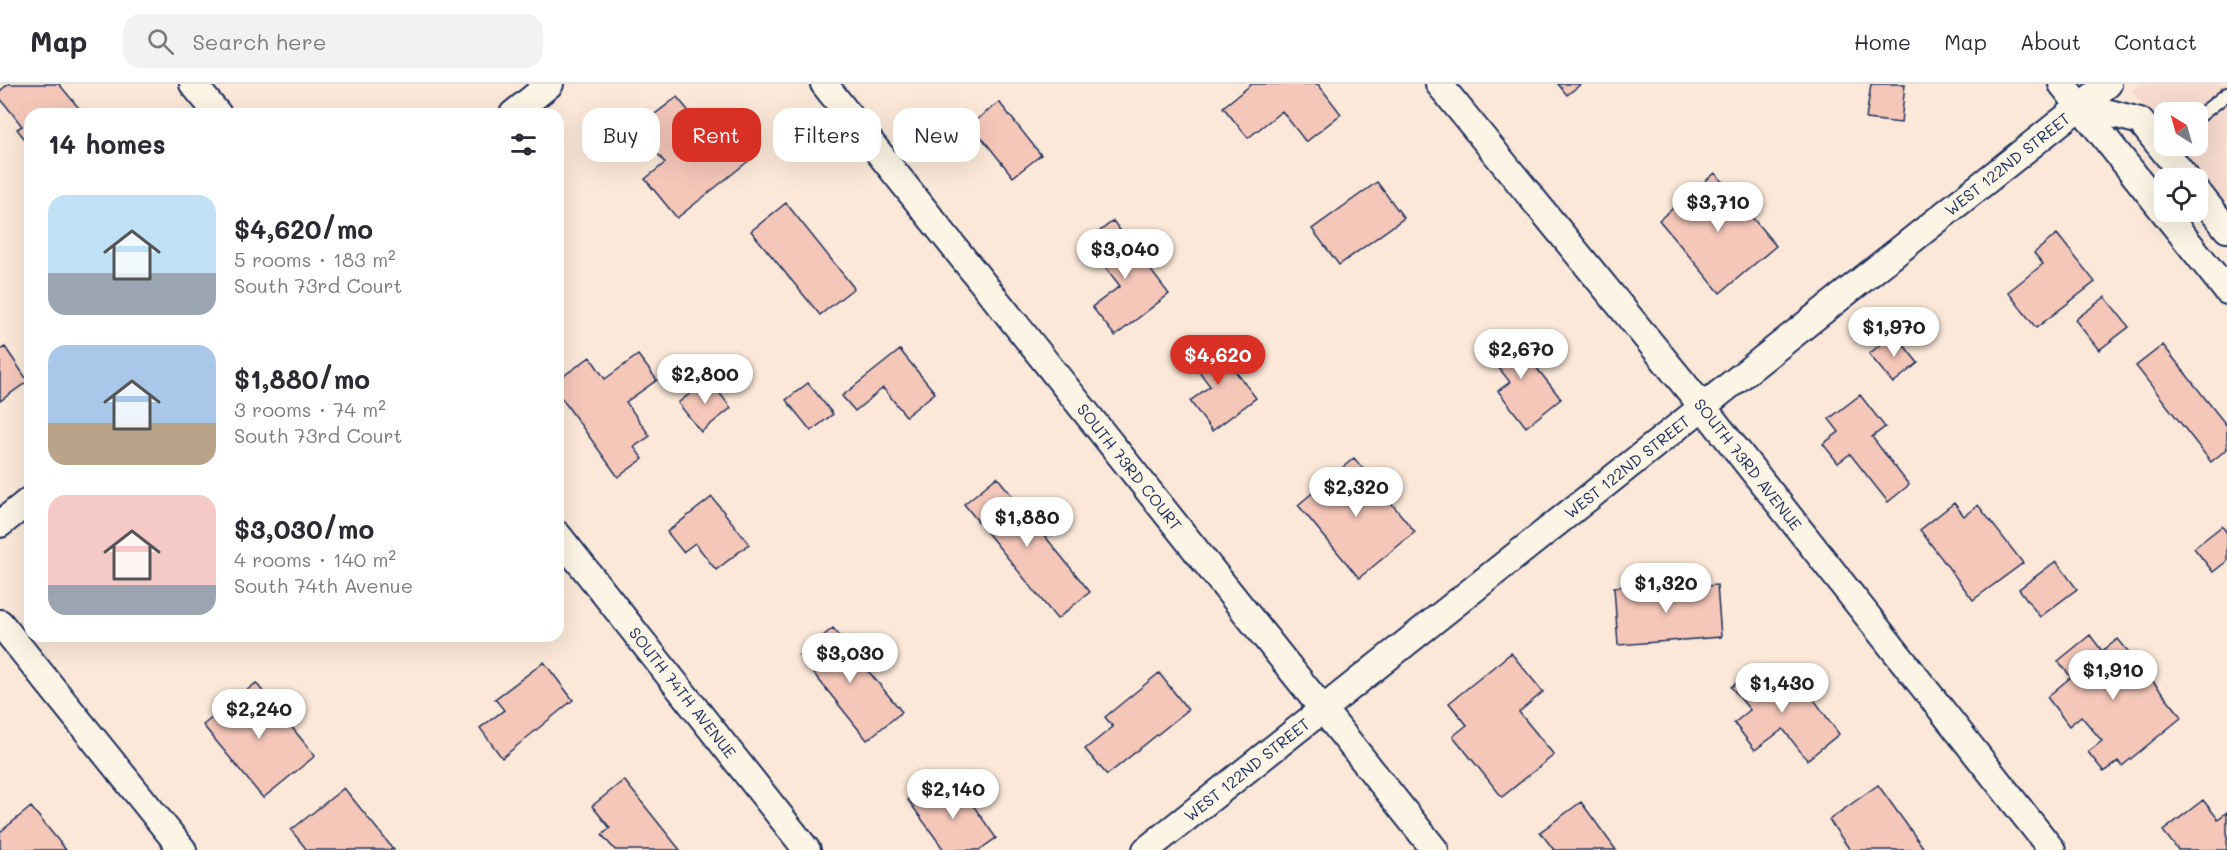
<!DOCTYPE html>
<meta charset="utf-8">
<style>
body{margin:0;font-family:Mali,sans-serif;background:#f2f2f3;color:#2b2b33;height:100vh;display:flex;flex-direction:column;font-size:22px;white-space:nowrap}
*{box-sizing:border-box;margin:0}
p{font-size:20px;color:#7c7c81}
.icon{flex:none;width:33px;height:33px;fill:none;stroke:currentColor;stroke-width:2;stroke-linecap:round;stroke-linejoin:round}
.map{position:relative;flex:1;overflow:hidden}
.panel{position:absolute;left:24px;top:24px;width:540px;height:534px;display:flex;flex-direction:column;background:#fff;border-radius:18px;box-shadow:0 6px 24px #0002}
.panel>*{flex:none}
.top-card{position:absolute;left:582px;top:24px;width:570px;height:54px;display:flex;gap:12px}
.needle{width:39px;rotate:323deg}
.fabs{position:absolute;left:2154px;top:18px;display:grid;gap:12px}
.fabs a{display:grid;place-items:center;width:54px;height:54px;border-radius:12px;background:#fff;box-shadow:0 6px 24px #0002;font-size:30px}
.price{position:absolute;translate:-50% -51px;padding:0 14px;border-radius:21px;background:#fff;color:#222;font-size:20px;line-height:39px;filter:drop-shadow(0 2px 3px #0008)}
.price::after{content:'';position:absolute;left:50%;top:36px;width:18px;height:14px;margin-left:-9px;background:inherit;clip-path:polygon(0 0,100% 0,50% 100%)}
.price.active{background:#d93025;color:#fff}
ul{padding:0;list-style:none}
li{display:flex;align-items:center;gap:18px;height:150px;padding:0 24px}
li span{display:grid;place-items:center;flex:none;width:168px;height:120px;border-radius:18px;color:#555}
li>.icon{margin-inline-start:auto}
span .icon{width:72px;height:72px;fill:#fffc;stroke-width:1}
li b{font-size:26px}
h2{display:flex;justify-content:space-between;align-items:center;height:72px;padding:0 24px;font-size:26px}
.pill{padding:0 21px;border-radius:18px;background:#fff;box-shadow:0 6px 24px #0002;font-size:21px;line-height:54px}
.pill.active{background:#d93025;color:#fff}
header{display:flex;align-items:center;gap:36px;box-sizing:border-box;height:84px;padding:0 30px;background:#fff;border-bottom:2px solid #e1e1e2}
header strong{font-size:28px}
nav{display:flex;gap:33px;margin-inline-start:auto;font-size:21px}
.search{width:420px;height:54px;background:#f2f2f3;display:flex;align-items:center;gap:15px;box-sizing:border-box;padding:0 21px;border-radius:18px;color:#7c7c81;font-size:22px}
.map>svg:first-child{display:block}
</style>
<header>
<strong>Map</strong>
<div class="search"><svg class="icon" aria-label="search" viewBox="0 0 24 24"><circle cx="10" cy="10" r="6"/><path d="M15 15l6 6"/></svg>Search here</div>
<nav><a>Home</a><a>Map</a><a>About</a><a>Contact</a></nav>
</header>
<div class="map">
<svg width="2227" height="766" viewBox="0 0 2227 766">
<rect width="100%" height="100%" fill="#fbe8d8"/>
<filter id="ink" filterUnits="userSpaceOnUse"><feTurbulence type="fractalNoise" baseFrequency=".0167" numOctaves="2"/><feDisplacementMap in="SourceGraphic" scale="12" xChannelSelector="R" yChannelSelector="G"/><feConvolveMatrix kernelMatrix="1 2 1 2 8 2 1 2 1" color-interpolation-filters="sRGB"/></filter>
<g filter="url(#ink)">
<!-- built -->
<path fill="#f5dacd" d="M 2141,0 L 2227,0 L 2227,126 L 2175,62 L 2198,62 L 2198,28 L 2164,28 L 2164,48 L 2131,6 Z"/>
<!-- building -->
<path fill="#f4c7b9" stroke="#1b2f5e" stroke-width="1.5" d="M 8,0 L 59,0 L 83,29 L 30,30 L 30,62 L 17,45 L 22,42 L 0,14 L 0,7 Z
M 1252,0 L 1318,0 L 1341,30 L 1306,58 L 1282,27 L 1248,54 L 1223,23 Z
M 1558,0 L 1581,0 L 1567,11 Z
M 1871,0 L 1905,0 L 1901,39 L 1866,35 Z
M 677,13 L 705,47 L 719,36 L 751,75 L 677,134 L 645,95 L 665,79 L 637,44 Z
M 999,18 L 1041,71 L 1013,93 L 971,40 Z
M 1715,89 L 1776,162 L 1720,209 L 1659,136 Z
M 1377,98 L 1404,134 L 1339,181 L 1312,145 Z
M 786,119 L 854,204 L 820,231 L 751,147 Z
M 1113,137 L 1169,210 L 1115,252 L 1092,223 L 1120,202 L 1086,158 Z
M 2057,150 L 2095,198 L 2036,244 L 2008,208 L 2043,180 L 2034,169 Z
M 2105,213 L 2129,243 L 2099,266 L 2075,236 Z
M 1507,246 L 1561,315 L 1526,343 L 1498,307 L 1510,298 L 1483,264 Z
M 1894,249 L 1918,279 L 1893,299 L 1869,270 Z
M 1210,254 L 1256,314 L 1212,347 L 1190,317 L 1210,302 L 1187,271 Z
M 2163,261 L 2227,342 L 2227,365 L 2211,378 L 2136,282 Z
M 5,263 L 28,297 L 0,317 L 0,266 Z
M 900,266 L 935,309 L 906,332 L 883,304 L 855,327 L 842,312 Z
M 638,271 L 657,296 L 626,318 L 650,352 L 634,363 L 643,375 L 618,393 L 558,309 L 558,296 L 590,273 L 605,295 Z
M 709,295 L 731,324 L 701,348 L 678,319 Z
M 808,299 L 833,330 L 811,347 L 786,316 Z
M 1860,311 L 1885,343 L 1872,353 L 1909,401 L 1888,418 L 1850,370 L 1838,379 L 1823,360 L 1839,348 L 1829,335 Z
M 1354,374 L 1415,448 L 1359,494 L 1298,421 Z
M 997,393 L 1090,508 L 1057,535 L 964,420 Z
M 712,413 L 749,460 L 716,486 L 695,459 L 683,468 L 667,448 Z
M 1954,419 L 1964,432 L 1978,421 L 2023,479 L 1973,516 L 1920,446 Z
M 2222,442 L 2227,449 L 2227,477 L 2213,488 L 2194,464 Z
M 2056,477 L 2077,505 L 2040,533 L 2019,505 Z
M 1659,499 L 1660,506 L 1717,501 L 1721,553 L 1618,561 L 1614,503 Z
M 833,544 L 902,628 L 867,656 L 799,571 Z
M 2090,551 L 2102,567 L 2118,555 L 2182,633 L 2122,682 L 2118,677 L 2104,688 L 2088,668 L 2102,657 L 2081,632 L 2069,642 L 2047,613 L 2071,593 L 2058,577 Z
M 1511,569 L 1543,608 L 1519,628 L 1554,671 L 1502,713 L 1453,652 L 1467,641 L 1449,619 Z
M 544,578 L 573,616 L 502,674 L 480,644 L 504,626 L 495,615 Z
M 1760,581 L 1779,606 L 1797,592 L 1839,650 L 1807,676 L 1783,645 L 1755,666 L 1734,639 L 1750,626 L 1731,603 Z
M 1159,589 L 1188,626 L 1107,691 L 1085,665 L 1113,643 L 1105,633 Z
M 256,599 L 315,672 L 263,714 L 203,641 Z
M 624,696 L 680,766 L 615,766 L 602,751 L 610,744 L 592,722 Z
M 930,701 L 942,717 L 961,704 L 996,754 L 979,766 L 944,766 L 908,716 Z
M 1878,701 L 1925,766 L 1850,766 L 1829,736 Z
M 344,704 L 394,766 L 307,766 L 291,746 Z
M 2203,716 L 2218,735 L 2227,728 L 2227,766 L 2178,766 L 2163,747 Z
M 1581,718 L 1616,766 L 1554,766 L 1540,748 Z
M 31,723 L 66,766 L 0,766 L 0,748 Z"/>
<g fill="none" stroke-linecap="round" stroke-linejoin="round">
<!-- service casing -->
<g stroke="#1b2f5e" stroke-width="16">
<path id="service" d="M 2198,33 L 2227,10"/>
</g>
<!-- minor casing -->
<g stroke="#1b2f5e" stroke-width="30">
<g id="minor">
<path d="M 193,0 L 218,30"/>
<path id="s1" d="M 824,0 L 1435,766"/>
<path id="s2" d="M 1439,0 L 1702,322 L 2052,766"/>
<path d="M 2062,0 L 2227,207"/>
<path d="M 2079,21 L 2140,37 L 2186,94"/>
<path d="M 513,30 L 550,0"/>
<path d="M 2198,109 L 2227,145"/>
<path d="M 0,440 L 30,416"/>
<path id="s3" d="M 558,451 L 807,766"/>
<path d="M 0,539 L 183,766"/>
<path id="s4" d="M 1146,766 L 2108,0"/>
</g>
</g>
<!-- service -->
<use href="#service" stroke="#fcf5e5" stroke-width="12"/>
<!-- minor -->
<use href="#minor" stroke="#fcf5e5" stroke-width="26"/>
</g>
</g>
<g text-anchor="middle" stroke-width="4.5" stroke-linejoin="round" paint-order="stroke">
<!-- street labels -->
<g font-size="16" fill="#1b2f5e" stroke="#fcf5e5">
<text dy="6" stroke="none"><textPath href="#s4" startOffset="1101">WEST 122ND STREET</textPath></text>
<text dy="6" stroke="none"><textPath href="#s2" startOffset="490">SOUTH 73RD AVENUE</textPath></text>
<text dy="6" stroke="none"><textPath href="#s4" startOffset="615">WEST 122ND STREET</textPath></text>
<text dy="6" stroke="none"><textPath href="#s1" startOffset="490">SOUTH 73RD COURT</textPath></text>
<text dy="6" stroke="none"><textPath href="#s3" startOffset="201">SOUTH 74TH AVENUE</textPath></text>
<text dy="6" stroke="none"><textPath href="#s4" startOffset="129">WEST 122ND STREET</textPath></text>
</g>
</g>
</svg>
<div class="fabs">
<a><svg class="needle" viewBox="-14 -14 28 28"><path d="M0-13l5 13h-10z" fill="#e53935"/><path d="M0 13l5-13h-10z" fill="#7c7c81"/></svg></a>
<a><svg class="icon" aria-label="locate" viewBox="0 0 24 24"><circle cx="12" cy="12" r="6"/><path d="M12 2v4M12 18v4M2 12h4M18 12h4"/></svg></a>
</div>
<b class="price" style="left:1718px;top:149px">$3,710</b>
<b class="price" style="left:1125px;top:196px">$3,040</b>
<b class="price" style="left:1894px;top:274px">$1,970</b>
<b class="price" style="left:1521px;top:296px">$2,670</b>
<b class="price active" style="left:1218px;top:302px">$4,620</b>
<b class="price" style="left:705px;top:321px">$2,800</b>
<b class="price" style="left:1356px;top:434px">$2,320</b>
<b class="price" style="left:1027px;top:464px">$1,880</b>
<b class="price" style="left:1666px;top:530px">$1,320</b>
<b class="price" style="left:850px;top:600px">$3,030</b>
<b class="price" style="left:2113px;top:617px">$1,910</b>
<b class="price" style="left:1782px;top:630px">$1,430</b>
<b class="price" style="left:259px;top:656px">$2,240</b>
<b class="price" style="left:953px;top:736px">$2,140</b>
<div class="top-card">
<a class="pill">Buy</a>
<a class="pill active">Rent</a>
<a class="pill">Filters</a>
<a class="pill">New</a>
</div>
<section class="panel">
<h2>14 homes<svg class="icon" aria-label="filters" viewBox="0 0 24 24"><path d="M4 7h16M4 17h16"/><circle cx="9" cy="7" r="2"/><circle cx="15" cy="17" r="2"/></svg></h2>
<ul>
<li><span style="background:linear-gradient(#bfe0f5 65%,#9aa5b1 0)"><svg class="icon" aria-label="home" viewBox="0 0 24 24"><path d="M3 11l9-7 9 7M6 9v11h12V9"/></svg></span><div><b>$4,620/mo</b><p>5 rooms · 183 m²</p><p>South 73rd Court</p></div></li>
<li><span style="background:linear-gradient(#a9c7e8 65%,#b9a48a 0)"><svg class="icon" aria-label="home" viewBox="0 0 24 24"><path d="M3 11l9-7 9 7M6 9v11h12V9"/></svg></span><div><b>$1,880/mo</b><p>3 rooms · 74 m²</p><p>South 73rd Court</p></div></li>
<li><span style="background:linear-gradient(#f6c9c9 75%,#9aa5b1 0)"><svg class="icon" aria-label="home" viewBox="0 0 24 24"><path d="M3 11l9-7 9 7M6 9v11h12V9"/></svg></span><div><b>$3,030/mo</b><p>4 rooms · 140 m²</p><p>South 74th Avenue</p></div></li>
</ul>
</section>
</div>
